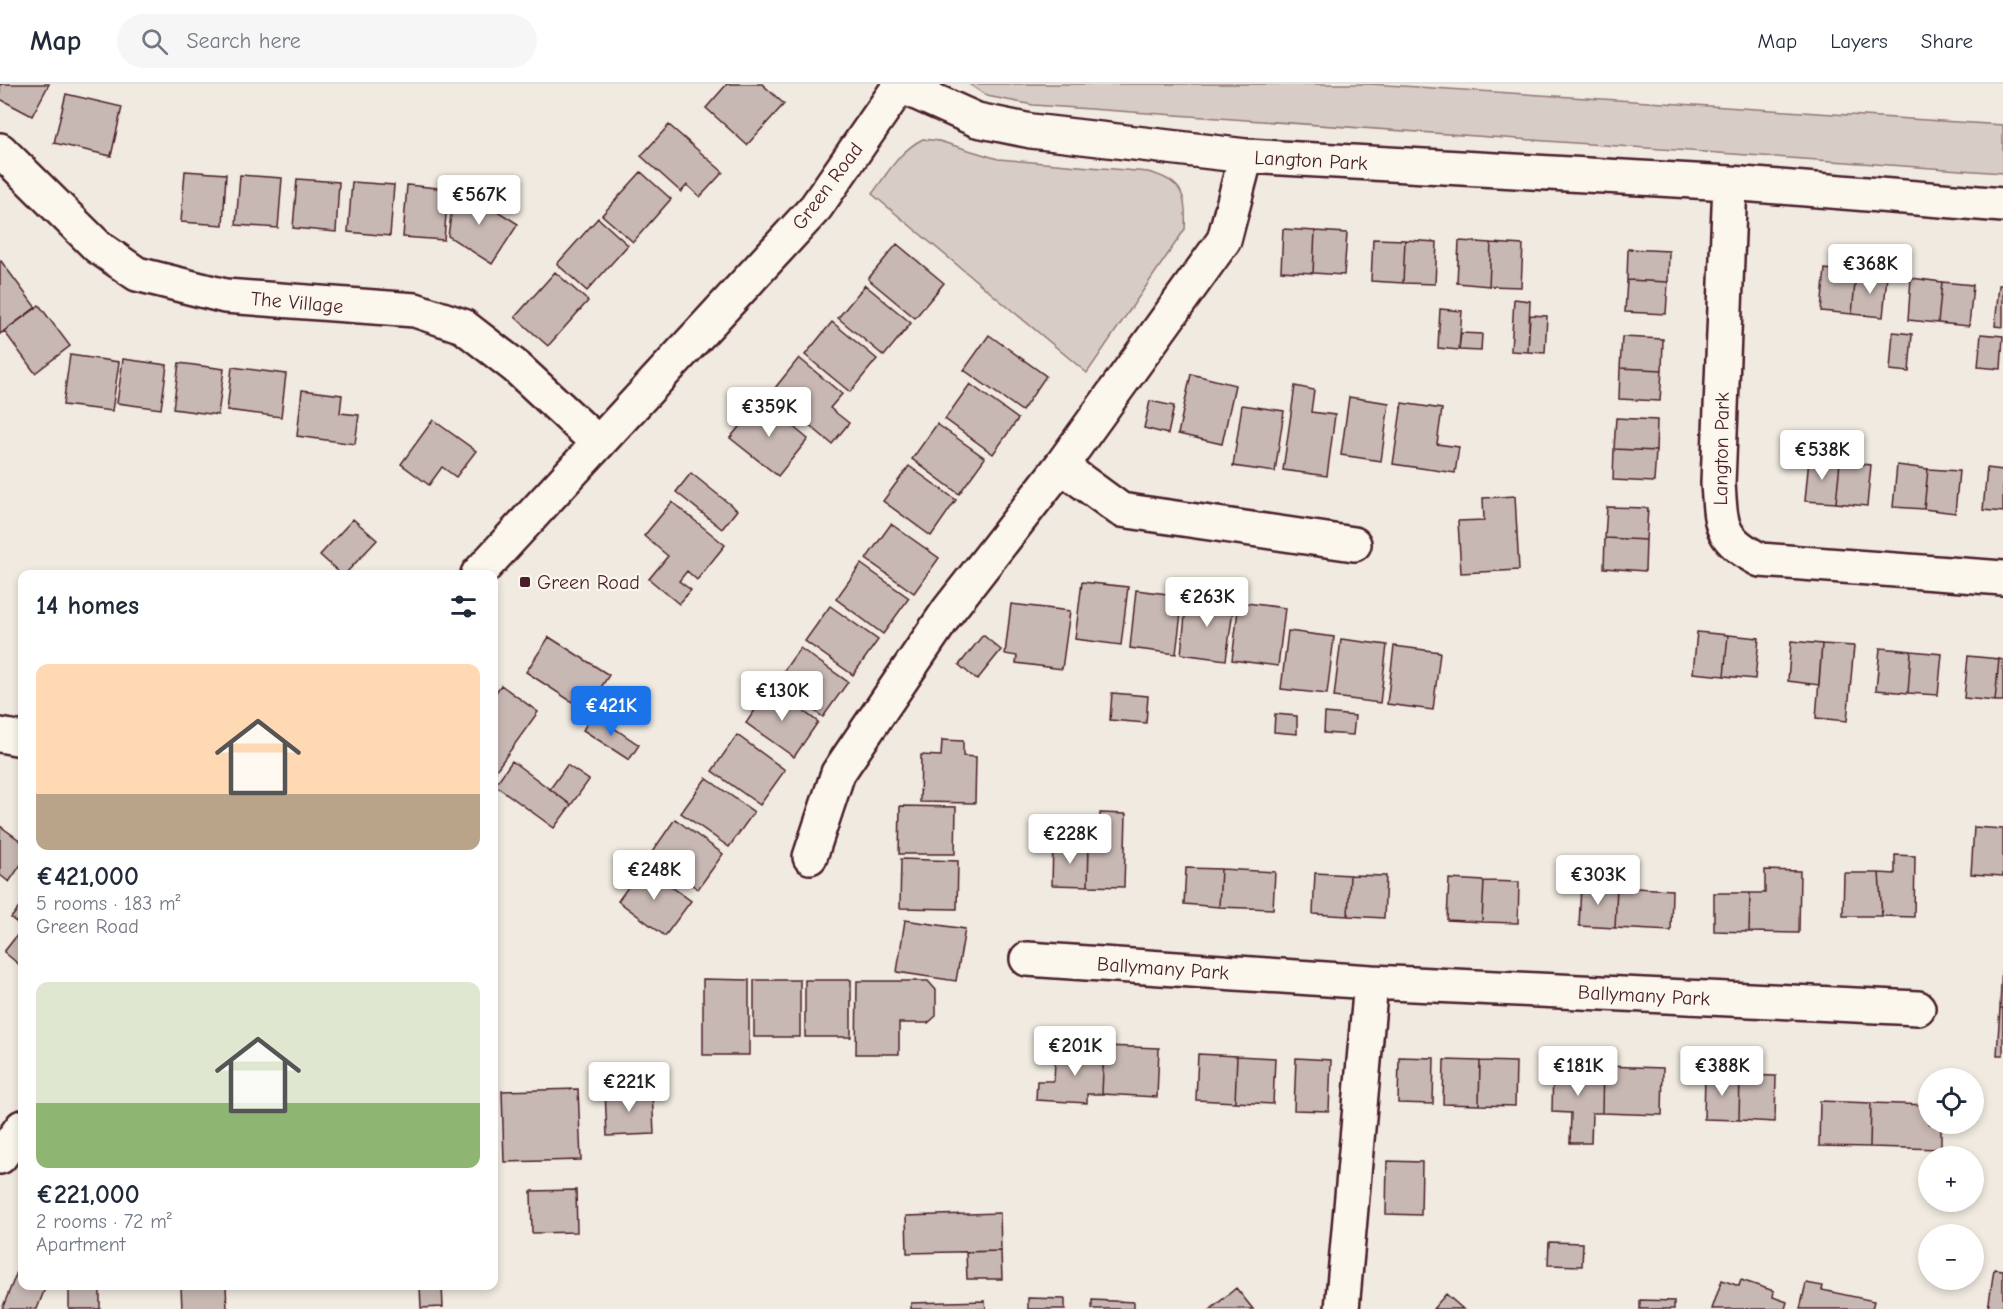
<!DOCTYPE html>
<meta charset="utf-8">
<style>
body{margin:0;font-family:"Comic Neue",sans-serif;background:#f6f6f7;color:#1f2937;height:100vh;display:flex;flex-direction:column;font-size:22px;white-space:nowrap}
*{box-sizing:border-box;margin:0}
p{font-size:20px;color:#747a83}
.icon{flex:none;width:33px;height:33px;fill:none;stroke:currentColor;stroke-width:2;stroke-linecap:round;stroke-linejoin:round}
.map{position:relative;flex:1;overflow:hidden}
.panel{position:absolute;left:18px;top:486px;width:480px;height:720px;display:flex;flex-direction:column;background:#fff;border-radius:12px;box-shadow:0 3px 9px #0003}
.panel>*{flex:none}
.buttons{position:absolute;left:1918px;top:984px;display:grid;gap:12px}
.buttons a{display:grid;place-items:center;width:66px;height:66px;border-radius:50%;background:#fff;box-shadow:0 3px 9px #0003;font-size:30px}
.price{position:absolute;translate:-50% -51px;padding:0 14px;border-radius:6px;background:#fff;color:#222;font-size:20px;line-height:39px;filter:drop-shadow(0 2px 3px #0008)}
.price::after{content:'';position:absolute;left:50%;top:36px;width:18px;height:14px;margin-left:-9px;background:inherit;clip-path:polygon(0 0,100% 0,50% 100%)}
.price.current{background:#1a73e8;color:#fff}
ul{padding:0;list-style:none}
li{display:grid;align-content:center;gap:12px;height:318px;padding:0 18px}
li span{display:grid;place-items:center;height:186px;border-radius:12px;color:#555}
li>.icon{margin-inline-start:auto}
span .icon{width:108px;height:108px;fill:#fffc;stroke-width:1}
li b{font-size:26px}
h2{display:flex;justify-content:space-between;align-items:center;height:72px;padding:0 18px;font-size:26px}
header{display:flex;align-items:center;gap:36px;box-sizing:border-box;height:84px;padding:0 30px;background:#fff;border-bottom:2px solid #e0e1e3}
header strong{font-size:28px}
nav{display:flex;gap:33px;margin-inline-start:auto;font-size:21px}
.search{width:420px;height:54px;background:#f6f6f7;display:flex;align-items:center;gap:15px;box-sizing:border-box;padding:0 21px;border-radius:33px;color:#747a83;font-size:22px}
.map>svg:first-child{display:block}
</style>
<header>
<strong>Map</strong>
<div class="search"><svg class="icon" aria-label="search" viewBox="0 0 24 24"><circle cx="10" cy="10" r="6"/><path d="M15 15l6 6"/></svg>Search here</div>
<nav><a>Map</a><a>Layers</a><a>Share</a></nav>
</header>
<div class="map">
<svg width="2003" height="1225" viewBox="0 0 2003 1225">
<rect width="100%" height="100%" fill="#f0eae0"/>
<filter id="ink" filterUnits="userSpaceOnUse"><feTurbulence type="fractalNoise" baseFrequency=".0167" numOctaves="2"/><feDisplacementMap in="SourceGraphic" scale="12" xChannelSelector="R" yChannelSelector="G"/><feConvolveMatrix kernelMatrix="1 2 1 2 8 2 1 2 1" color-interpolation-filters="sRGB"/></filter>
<g filter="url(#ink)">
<!-- green -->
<path fill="#d8ccc6" stroke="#917678" stroke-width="1.5" d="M 969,0 L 1371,0 L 2003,41 L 2003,89 L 1033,21 L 987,12 Z
M 923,55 L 939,57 L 998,75 L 1148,88 C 1183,97 1187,111 1185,145 L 1087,289 L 872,110 C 887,90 900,66 923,55 Z"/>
<!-- building -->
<path fill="#c8b8b3" stroke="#4a1f2b" stroke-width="1.5" d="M 0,0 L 49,0 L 32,32 L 0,15 Z
M 727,0 L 762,0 L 784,20 L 747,61 L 706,24 Z
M 66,10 L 122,23 L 111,72 L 54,59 Z
M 669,41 L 723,88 L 700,113 L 687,101 L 681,108 L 641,72 Z
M 185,87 L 226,90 L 223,141 L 181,138 Z
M 641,88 L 671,115 L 633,158 L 602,131 Z
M 240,91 L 282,94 L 278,144 L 236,141 Z
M 297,95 L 339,98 L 336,148 L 293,144 Z
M 352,98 L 394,101 L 390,152 L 348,148 Z
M 407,101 L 448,105 L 444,156 L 403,153 Z
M 459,103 L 518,140 L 492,180 L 448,152 L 454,111 Z
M 598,134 L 628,161 L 587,207 L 557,180 Z
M 1283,145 L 1315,147 L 1313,189 L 1281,187 Z
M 1315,147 L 1347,149 L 1344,191 L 1313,189 Z
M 1373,155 L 1405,156 L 1403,199 L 1371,197 Z
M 1405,156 L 1437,158 L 1435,200 L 1403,199 Z
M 1459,157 L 1491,159 L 1489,202 L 1457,199 Z
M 1491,159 L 1523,161 L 1521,203 L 1489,202 Z
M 897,160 L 944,199 L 915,234 L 868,195 Z
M 1628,165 L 1669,167 L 1668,198 L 1627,196 Z
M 1,177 L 36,224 L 0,250 L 0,178 Z
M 1825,185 L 1856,189 L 1852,230 L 1821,227 Z
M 555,188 L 588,217 L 548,262 L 515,233 Z
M 1856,189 L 1887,192 L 1883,233 L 1852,230 Z
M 1911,194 L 1942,198 L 1938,239 L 1908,236 Z
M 1627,196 L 1668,198 L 1666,230 L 1625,228 Z
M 1942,198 L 1973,201 L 1969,242 L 1938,239 Z
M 865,201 L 911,239 L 884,272 L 838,234 Z
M 1999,201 L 2003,201 L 2003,243 L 1995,242 Z
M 1514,215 L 1530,217 L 1528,268 L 1511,267 Z
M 39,221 L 70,262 L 35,289 L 4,247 Z
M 1440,225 L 1462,227 L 1459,266 L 1438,264 Z
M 1530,231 L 1547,232 L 1545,269 L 1528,268 Z
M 832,238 L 877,275 L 850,308 L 805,271 Z
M 1893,248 L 1912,250 L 1909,288 L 1890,286 Z
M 1461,249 L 1482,250 L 1481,267 L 1459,266 Z
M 1981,250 L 2003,252 L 2001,285 L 1978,283 Z
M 989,251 L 1046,292 L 1022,327 L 964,286 Z
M 1622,253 L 1663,255 L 1662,286 L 1620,284 Z
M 70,271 L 119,278 L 112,327 L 63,321 Z
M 799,274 L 842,310 L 830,324 L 849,339 L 832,360 L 771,309 Z
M 123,275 L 167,281 L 161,325 L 117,319 Z
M 179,279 L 224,285 L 218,331 L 173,325 Z
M 232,283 L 286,290 L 281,333 L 227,326 Z
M 1620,284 L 1662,286 L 1660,317 L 1619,315 Z
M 1191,290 L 1235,301 L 1222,360 L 1178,350 Z
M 970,300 L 1018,335 L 993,370 L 945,335 Z
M 1295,302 L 1314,306 L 1311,328 L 1335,331 L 1327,392 L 1283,386 Z
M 302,306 L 342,311 L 340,329 L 359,331 L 355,360 L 297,352 Z
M 1349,313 L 1389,319 L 1381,377 L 1341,371 Z
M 761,316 L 808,355 L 778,392 L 730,354 Z
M 1150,317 L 1174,322 L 1168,350 L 1144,344 Z
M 1402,319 L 1442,325 L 1437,360 L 1459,363 L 1455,389 L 1393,380 Z
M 1242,321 L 1284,327 L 1275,388 L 1233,382 Z
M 1616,334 L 1657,336 L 1656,367 L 1614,365 Z
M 433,336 L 476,367 L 456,393 L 442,383 L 429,401 L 401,380 Z
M 937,340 L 985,374 L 959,410 L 912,375 Z
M 1614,365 L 1656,367 L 1654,398 L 1613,396 Z
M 1809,375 L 1840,378 L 1836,419 L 1805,417 Z
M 1840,378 L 1871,381 L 1867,422 L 1836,419 Z
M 1897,381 L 1928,385 L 1924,425 L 1893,423 Z
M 909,382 L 956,416 L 931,452 L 883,417 Z
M 1987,384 L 2003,386 L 2003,428 L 1983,426 Z
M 1928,385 L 1959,387 L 1955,429 L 1924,425 Z
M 691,389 L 737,426 L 722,445 L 676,408 Z
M 1515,412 L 1519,486 L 1461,489 L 1458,437 L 1484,436 L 1483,414 Z
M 672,418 L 725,461 L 697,496 L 687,487 L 679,497 L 691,506 L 679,520 L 649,495 L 668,472 L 644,452 Z
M 1607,423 L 1648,424 L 1646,456 L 1605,454 Z
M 353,435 L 377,456 L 345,490 L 341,490 L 320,471 Z
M 891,440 L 939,474 L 914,509 L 866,475 Z
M 1605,454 L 1646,456 L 1645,487 L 1604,484 Z
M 861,480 L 909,514 L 883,550 L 836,515 Z
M 1082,498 L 1128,503 L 1121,561 L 1075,555 Z
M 1136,506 L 1183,512 L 1176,570 L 1130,564 Z
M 1187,513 L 1234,519 L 1226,576 L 1181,570 Z
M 1239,518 L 1285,524 L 1278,582 L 1232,576 Z
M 1011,520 L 1070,527 L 1062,585 L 1016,579 L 1017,572 L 1005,570 Z
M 830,522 L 878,556 L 853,591 L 805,557 Z
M 1288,547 L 1334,553 L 1327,610 L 1281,605 Z
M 1697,548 L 1728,551 L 1724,592 L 1693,589 Z
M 983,551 L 1001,566 L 977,596 L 959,581 Z
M 1728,551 L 1759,554 L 1755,595 L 1724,592 Z
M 549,553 L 609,591 L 586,627 L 526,588 Z
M 1341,555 L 1387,561 L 1380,619 L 1334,613 Z
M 1791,557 L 1822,560 L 1819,601 L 1788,597 Z
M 1822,560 L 1854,562 L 1847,637 L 1816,634 Z
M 1394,562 L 1440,568 L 1433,626 L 1387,620 Z
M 800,564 L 848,598 L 823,633 L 775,599 Z
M 1880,564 L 1911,567 L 1908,609 L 1876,606 Z
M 1911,567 L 1942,570 L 1938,611 L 1908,609 Z
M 1968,572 L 1999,575 L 1995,617 L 1964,614 Z
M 1999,575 L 2003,576 L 2003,617 L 1995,617 Z
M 501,601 L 538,628 L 494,689 L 494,611 Z
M 771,603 L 818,638 L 794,673 L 746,639 Z
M 1112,609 L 1148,612 L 1146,639 L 1110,636 Z
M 1325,629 L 1355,632 L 1353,651 L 1324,649 Z
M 593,630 L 639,661 L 629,676 L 583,646 Z
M 1275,630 L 1297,632 L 1297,650 L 1274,648 Z
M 737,651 L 785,686 L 760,721 L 712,687 Z
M 942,656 L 963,657 L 963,672 L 976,673 L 975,719 L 920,718 L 921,671 L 941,672 Z
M 512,677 L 571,721 L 554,744 L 495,701 Z
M 567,681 L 589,696 L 571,721 L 550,705 Z
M 706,694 L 754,728 L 729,763 L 681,729 Z
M 900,722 L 956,723 L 955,770 L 899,770 Z
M 1100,729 L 1126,730 L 1124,803 L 1088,802 L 1089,761 L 1099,761 Z
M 675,735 L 723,770 L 698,805 L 650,771 Z
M 0,742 L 22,758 L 22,779 L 9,798 L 0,791 Z
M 1974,743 L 2003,745 L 2003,792 L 1971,790 Z
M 1053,759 L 1089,761 L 1088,802 L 1052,801 Z
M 1895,771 L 1915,772 L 1914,833 L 1882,832 L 1879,789 L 1895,790 Z
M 901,775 L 958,777 L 957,825 L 900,824 Z
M 643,782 L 691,817 L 665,852 L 618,817 Z
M 1186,784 L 1221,785 L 1219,823 L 1184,820 Z
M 1221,785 L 1275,788 L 1273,825 L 1219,823 Z
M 1765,786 L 1800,787 L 1799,849 L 1749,848 L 1750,809 L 1765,809 Z
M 1315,789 L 1350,791 L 1348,832 L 1313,830 Z
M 1844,789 L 1879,789 L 1882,832 L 1843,832 Z
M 1350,791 L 1386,792 L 1384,834 L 1348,832 Z
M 1449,795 L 1484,797 L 1482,838 L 1447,836 Z
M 1484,797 L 1519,798 L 1518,839 L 1482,838 Z
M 1581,801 L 1617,803 L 1615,844 L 1579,842 Z
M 1617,803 L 1672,806 L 1671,847 L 1615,844 Z
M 1714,809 L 1750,809 L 1749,848 L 1714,847 Z
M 22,820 L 22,843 L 11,834 Z
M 905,836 L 965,845 L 956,897 L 897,888 Z
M 22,845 L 22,883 L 4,868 Z
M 2002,877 L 2003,877 L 2003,924 L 2000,924 Z
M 703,895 L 749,896 L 749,971 L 703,971 Z
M 754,896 L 800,896 L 800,953 L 754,953 Z
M 805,896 L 851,896 L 851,953 L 805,953 Z
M 857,897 L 928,897 L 936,906 L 936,932 L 928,939 L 899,939 L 899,970 L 856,970 Z
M 2000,924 L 2003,924 L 2003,971 L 1997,971 Z
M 1072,960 L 1104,962 L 1102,1010 L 1087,1010 L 1087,1019 L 1036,1016 L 1037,997 L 1054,997 L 1055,977 L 1071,978 Z
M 1104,962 L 1159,964 L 1157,1013 L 1102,1010 Z
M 1198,970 L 1237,972 L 1235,1018 L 1196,1016 Z
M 1237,972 L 1275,974 L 1273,1020 L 1235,1018 Z
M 1399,973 L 1434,974 L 1433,1020 L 1398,1019 Z
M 1296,974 L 1331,976 L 1329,1027 L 1294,1026 Z
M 1444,976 L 1480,977 L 1479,1021 L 1443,1020 Z
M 1480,977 L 1516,978 L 1515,1022 L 1479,1021 Z
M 1553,981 L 1603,982 L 1602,1029 L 1592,1029 L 1591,1059 L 1570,1059 L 1571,1029 L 1552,1028 Z
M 1603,982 L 1663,984 L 1662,1031 L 1602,1029 Z
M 1705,990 L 1740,991 L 1739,1036 L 1704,1035 Z
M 1740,991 L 1776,992 L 1775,1038 L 1739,1036 Z
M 578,1005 L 581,1076 L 504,1078 L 502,1007 Z
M 652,1006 L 654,1050 L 607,1052 L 605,1007 Z
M 1820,1017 L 1871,1019 L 1870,1063 L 1819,1062 Z
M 1871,1019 L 1929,1021 L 1929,1040 L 1941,1040 L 1941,1065 L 1870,1063 Z
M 1387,1077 L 1422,1078 L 1421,1131 L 1386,1130 Z
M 576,1106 L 577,1148 L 532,1149 L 531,1107 Z
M 1000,1129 L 1001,1167 L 907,1169 L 906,1132 Z
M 1549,1158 L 1583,1159 L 1582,1182 L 1548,1181 Z
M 1001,1167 L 1002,1195 L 967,1195 L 966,1168 Z
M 1994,1185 L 2003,1186 L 2003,1225 L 1988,1225 Z
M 17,1188 L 22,1190 L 22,1202 L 46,1202 L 37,1225 L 2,1225 Z
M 1722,1196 L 1739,1202 L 1741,1196 L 1774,1207 L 1773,1213 L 1787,1218 L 1785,1225 L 1712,1225 Z
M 1806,1199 L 1823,1202 L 1822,1206 L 1874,1217 L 1872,1225 L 1800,1225 Z
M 69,1202 L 100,1202 L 100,1225 L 69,1225 Z
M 226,1202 L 227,1225 L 182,1225 L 181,1203 Z
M 420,1202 L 442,1202 L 443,1223 L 421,1224 Z
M 1236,1204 L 1253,1225 L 1211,1225 Z
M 1446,1210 L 1463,1225 L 1433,1225 Z
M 1028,1214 L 1065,1215 L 1065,1225 L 1028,1225 Z
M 1092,1216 L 1134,1218 L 1134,1225 L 1092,1225 Z
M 1640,1216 L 1674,1217 L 1674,1225 L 1640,1225 Z
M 985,1217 L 986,1225 L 911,1225 L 911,1219 Z"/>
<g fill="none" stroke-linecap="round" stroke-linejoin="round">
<!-- minor casing -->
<g stroke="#4a1f2b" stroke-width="38">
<path id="minor" d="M 901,2 L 977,36 L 1031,47 L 1246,72 L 1730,99 L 2003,121
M 0,66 L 98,163 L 137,190 L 225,212 L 415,226 L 463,242 L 516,283 L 598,359
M 1730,99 L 1718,399 C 1721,443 1719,454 1760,476 L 2003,494
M 1061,382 L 1121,426 L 1354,460
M 0,651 L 22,655
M 810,773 L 838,689 L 948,527 L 1061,382 L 1224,156 L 1246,72
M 1027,875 L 1371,898 L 1918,924
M 1342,1225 L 1371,898"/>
</g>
<!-- tertiary casing -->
<g stroke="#4a1f2b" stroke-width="38">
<path id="tertiary" d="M 478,490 L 816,123 L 901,0
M 0,1073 L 22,1043"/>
</g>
<!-- minor -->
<use href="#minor" stroke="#fbf7ec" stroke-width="33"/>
<!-- tertiary -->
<use href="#tertiary" stroke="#fbf7ec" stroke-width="33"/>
</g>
</g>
<!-- markers -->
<rect fill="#4a1f2b" stroke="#fbf7ec" stroke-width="2" x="519" y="492" width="12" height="12" rx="3"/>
<g text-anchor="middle" stroke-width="4.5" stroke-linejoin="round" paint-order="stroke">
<!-- street labels -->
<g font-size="20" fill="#4a1f2b" stroke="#fbf7ec">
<text transform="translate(1311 76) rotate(3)" y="7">Langton Park</text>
<text transform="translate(827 102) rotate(-53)" y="7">Green Road</text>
<text transform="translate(297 218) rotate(5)" y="7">The Village</text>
<text transform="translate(1721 365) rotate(-89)" y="7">Langton Park</text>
<text transform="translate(1163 884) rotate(4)" y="7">Ballymany Park</text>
<text transform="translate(1644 911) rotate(3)" y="7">Ballymany Park</text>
</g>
<!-- poi labels -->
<g font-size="20" fill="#4a1f2b" stroke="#fbf7ec" text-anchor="start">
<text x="537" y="505">Green Road</text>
</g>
</g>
</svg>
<div class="buttons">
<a><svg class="icon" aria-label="locate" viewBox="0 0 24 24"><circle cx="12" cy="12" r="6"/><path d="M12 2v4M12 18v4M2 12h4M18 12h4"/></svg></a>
<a>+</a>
<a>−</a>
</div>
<b class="price" style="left:479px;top:142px">€567K</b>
<b class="price" style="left:1870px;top:211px">€368K</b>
<b class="price" style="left:769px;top:354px">€359K</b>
<b class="price" style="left:1822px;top:397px">€538K</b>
<b class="price" style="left:1207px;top:544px">€263K</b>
<b class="price" style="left:782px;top:638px">€130K</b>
<b class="price current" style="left:611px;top:653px">€421K</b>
<b class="price" style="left:1070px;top:781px">€228K</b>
<b class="price" style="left:654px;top:817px">€248K</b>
<b class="price" style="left:1598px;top:822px">€303K</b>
<b class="price" style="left:1075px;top:993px">€201K</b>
<b class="price" style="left:1578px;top:1013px">€181K</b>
<b class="price" style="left:1722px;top:1013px">€388K</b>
<b class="price" style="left:629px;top:1029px">€221K</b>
<section class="panel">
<h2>14 homes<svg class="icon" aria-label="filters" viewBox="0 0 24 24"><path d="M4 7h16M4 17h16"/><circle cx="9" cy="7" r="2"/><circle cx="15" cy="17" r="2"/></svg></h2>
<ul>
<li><span style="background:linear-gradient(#ffd9b3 70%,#b9a48a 0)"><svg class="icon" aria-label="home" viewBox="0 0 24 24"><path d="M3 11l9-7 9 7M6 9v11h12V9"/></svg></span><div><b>€421,000</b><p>5 rooms · 183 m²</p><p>Green Road</p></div></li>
<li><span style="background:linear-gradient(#dfe7d0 65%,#8fb573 0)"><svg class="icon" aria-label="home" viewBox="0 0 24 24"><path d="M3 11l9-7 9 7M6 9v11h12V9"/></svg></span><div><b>€221,000</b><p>2 rooms · 72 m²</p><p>Apartment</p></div></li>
</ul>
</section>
</div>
